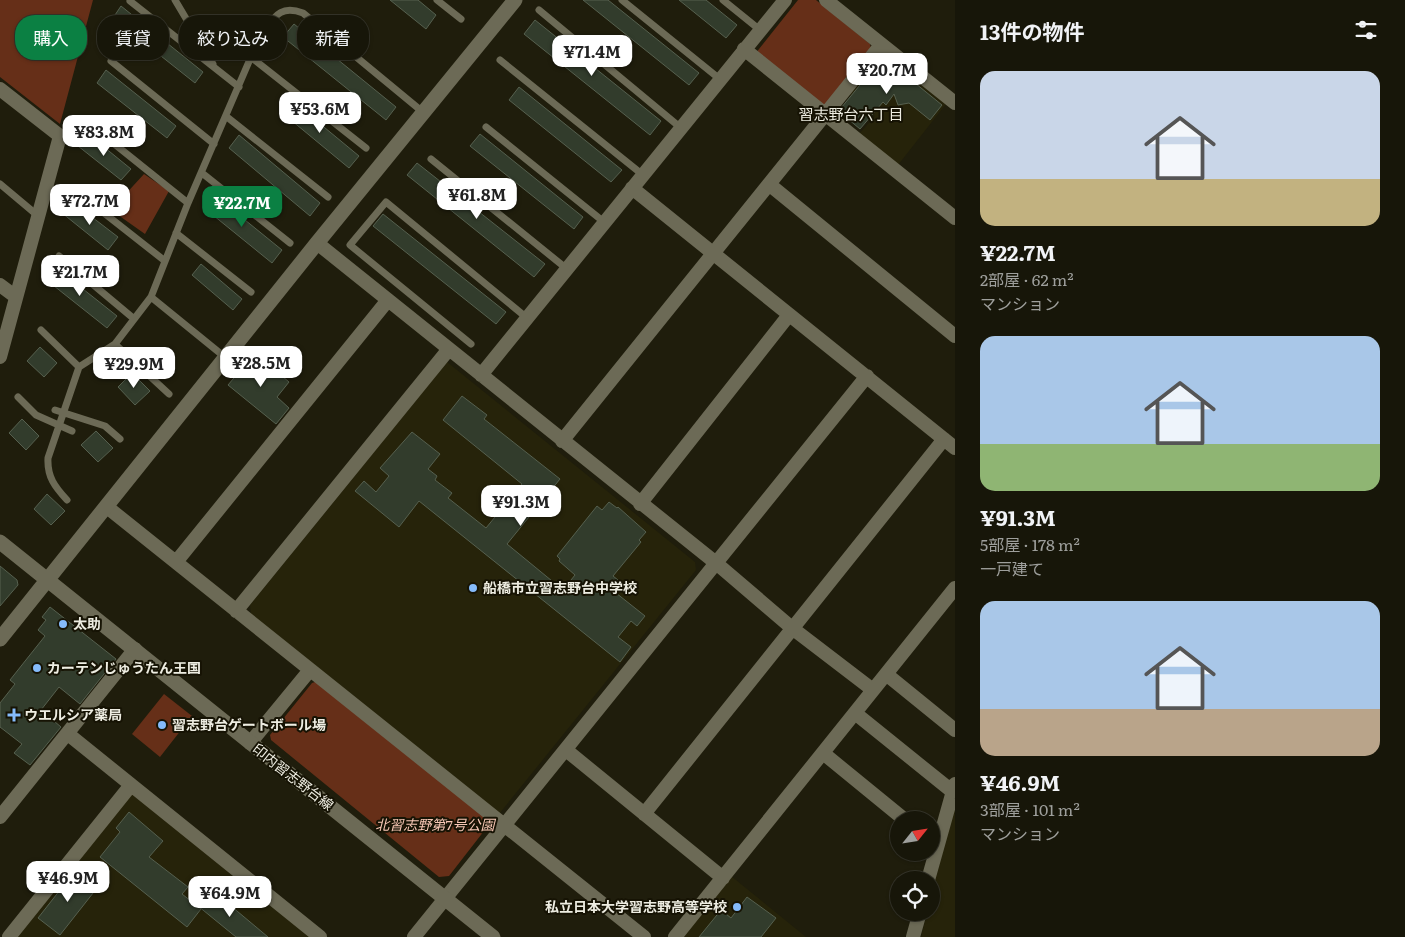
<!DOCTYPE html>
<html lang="ja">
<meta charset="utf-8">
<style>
body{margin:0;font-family:Literata,"Noto Sans JP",serif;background:#242317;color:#f1f3f6;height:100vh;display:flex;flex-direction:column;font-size:19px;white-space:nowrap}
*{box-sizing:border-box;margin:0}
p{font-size:16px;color:#9e9f9c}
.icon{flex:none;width:28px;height:28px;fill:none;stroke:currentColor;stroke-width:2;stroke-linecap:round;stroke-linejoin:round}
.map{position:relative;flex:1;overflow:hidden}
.details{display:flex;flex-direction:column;background:#171609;width:450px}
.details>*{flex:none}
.banner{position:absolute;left:15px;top:15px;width:475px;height:45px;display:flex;gap:10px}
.needle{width:32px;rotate:60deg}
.fabs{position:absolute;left:890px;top:811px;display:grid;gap:10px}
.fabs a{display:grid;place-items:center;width:50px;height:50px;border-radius:50%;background:#171609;box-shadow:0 1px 4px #0004,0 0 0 1px #36352a;font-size:25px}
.price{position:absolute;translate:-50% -42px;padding:0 11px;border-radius:10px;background:#fff;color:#222;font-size:16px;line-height:32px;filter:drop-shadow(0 1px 2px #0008)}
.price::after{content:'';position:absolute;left:50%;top:30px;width:15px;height:11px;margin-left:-8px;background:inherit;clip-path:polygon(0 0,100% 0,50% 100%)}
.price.current{background:#0b8043;color:#fff}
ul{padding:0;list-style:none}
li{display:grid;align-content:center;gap:10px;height:265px;padding:0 25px}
li span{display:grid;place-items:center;height:155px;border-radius:15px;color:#555}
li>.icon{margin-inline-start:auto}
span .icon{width:90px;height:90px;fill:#fffc;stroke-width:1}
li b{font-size:21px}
h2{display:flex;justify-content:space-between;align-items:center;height:60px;padding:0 25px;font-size:21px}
.tag{padding:0 18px;border-radius:20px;background:#171609;box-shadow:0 1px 4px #0004,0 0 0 1px #36352a;font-size:18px;line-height:45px}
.tag.current{background:#0b8043;color:#fff}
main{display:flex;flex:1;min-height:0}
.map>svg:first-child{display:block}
</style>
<main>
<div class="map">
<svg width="955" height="937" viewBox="0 0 955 937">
<rect width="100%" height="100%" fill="#1f1d0c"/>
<!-- built -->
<path fill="#26230a" d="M 880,55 L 886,55 L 946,104 L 898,165 L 859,134 L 875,116 L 849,94 Z
M 447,362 L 695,562 L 696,570 L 499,814 L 251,614 L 250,605 Z
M 130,795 L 136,795 L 313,937 L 15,937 Z
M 955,803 L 955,937 L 921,937 L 927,913 L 931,912 L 931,897 Z
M 731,876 L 806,937 L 681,937 Z"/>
<!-- green -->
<path fill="#662f18" d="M 0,0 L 93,0 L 60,124 L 0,77 Z
M 798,0 L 816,0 L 870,44 L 871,49 L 825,105 L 820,106 L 755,54 Z
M 144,174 L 169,191 L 145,234 L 111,210 Z
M 318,681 L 491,822 L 449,876 L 439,877 L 271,740 L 270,735 L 312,683 Z
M 164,694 L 192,716 L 160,757 L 132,734 Z"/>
<!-- building -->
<path fill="#323c2c" stroke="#56604f" d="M 390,0 L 418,0 L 436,15 L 426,29 Z
M 583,0 L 608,0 L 699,73 L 689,85 Z
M 679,0 L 706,0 L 737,25 L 726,38 Z
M 121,6 L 203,72 L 195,83 L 113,18 Z
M 535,20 L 661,121 L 650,135 L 524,34 Z
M 294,24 L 396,107 L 386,120 L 283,37 Z
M 883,57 L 942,105 L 930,120 L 909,103 L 898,105 L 894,94 L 886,105 L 883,102 L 860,129 L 842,114 L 845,111 L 841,108 Z
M 106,70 L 176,126 L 167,138 L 97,83 Z
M 519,87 L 622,170 L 611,182 L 509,100 Z
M 290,99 L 359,156 L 349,168 L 280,111 Z
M 88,134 L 131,169 L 121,180 L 78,146 Z
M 480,134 L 583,217 L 574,229 L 470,146 Z
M 239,135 L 320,203 L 310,216 L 229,148 Z
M 417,163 L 545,264 L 534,277 L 407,175 Z
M 213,194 L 282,250 L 272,263 L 203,207 Z
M 71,201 L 118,237 L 108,250 L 62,213 Z
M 383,214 L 506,312 L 496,324 L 373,226 Z
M 201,264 L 242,299 L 233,310 L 192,275 Z
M 54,266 L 117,316 L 107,328 L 44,278 Z
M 40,347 L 57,363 L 44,377 L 27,361 Z
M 255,353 L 289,382 L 277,397 L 289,408 L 276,424 L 228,385 Z
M 132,373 L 150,391 L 135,405 L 118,387 Z
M 462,396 L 487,415 L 484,419 L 560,479 L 507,544 L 563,590 L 575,575 L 559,561 L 560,559 L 557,556 L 597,506 L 602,510 L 609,502 L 617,508 L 618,507 L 646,532 L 639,540 L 641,542 L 613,576 L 618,580 L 611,589 L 645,616 L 637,626 L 631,621 L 618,637 L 631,647 L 620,662 L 419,501 L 399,527 L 355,491 L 364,481 L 376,492 L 389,476 L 380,468 L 412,432 L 440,454 L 428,469 L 437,476 L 435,480 L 452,493 L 448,498 L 486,528 L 522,484 L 443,420 Z
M 22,419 L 39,436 L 26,450 L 9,433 Z
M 96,431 L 113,448 L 98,462 L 81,445 Z
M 47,494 L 65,511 L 51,525 L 34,509 Z
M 0,566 L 17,580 L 18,585 L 0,606 Z
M 50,607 L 116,659 L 80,704 L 59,687 L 41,710 L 61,727 L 30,765 L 14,753 L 22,744 L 0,727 L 0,703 L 15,684 L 10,680 L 45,636 L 38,630 L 46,620 L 42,617 Z
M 129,812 L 163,841 L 149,857 L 188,887 L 182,894 L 201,909 L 187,927 L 100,857 L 120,832 L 116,828 Z
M 75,871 L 97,888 L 60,935 L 38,918 Z
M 209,892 L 229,908 L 231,906 L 268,937 L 236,937 L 198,906 Z
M 747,897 L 776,918 L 761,937 L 699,937 L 721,910 L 731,918 Z"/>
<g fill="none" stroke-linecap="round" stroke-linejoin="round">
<!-- lane -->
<path stroke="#6c6a56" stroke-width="7" d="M 175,0 L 213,64
M 437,0 L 461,19
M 622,0 L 721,80
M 723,0 L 760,30
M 130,1 L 239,87
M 539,10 L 681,128
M 252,58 L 366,148
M 500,60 L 643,175
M 111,61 L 214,144
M 227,117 L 328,197
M 92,126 L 188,203
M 486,127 L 604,222
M 431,159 L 567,269
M 202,173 L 290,243
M 0,184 L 37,215
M 76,191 L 165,261
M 176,233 L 251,292
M 59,256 L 133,318
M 151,297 L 226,358
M 41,330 L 79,367
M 115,344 L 169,394
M 471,344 L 350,245 L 386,202 L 527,318
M 18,397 L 36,415 L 72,431
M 55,410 L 105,426 L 120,439
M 67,500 C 55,487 47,477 48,458 L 79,367 L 115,344 L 151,297 L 188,203 L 260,36 C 274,19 278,4 303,13 L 424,113"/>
<!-- street -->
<path stroke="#6c6a56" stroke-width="14" d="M 826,0 L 955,103
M 744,49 L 955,218
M 0,89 L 60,136 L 0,357
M 770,185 L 955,336
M 632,188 L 955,448
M 317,243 L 716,563 L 792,628 L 873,690
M 0,285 L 16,297
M 481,375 L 785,0
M 562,441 L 881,45
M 640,504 L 789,315
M 107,507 L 644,937
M 176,562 L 388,300
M 236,611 L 449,349
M 886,674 L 955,730
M 855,713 L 953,792
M 68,734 L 320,937
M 250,743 L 310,670
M 566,750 L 723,878
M 823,753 L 905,820
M 644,814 L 944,439
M 0,817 L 135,649
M 928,880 L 955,784
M 9,937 L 131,785
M 414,937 L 867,376
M 675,937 L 955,588
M 913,937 L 920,912"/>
<!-- secondary -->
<path stroke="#6c6a56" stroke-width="15" d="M 0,542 L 493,937
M 0,639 L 317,243 L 515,0"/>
</g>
<!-- markers -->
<g fill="#85bbfb" stroke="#161304" stroke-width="2">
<circle cx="473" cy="588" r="5"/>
<circle cx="63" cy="624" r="5"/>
<circle cx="37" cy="668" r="5"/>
<path d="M11.5 707.5h5v5h5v5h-5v5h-5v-5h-5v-5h5z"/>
<circle cx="162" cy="725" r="5"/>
<circle cx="737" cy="907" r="5"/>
</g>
<g text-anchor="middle" stroke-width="4" stroke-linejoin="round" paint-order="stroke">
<!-- poi labels -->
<g font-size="14" font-weight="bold" fill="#eeede2" stroke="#161304" text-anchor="start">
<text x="483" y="593">船橋市立習志野台中学校</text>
<text x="73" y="629">太助</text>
<text x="47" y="673">カーテンじゅうたん王国</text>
<text x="24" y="720">ウエルシア薬局</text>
<text x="172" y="730">習志野台ゲートボール場</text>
<text x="727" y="912" text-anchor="end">私立日本大学習志野高等学校</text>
</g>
<!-- street labels -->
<g font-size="14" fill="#eeede2" stroke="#161304">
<text transform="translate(293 777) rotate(38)" y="5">印内習志野台線</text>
</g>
<!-- park labels -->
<g font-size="14" font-style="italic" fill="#f7c7b5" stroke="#161304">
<text x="435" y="830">北習志野第7号公園</text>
</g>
<!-- neighbourhood labels -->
<g font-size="15" fill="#eeede2" stroke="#161304">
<text x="851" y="120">習志野台六丁目</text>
</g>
</g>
</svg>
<div class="fabs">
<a><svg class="needle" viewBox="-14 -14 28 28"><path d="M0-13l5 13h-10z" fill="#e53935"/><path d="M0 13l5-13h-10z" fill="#9e9f9c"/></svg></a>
<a><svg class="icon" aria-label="locate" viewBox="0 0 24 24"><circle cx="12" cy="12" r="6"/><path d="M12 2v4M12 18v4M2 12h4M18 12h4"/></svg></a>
</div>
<b class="price" style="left:592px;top:77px">¥71.4M</b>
<b class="price" style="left:887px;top:95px">¥20.7M</b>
<b class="price" style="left:320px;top:134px">¥53.6M</b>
<b class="price" style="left:104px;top:157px">¥83.8M</b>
<b class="price" style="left:477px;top:220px">¥61.8M</b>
<b class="price" style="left:90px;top:226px">¥72.7M</b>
<b class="price current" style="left:242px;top:228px">¥22.7M</b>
<b class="price" style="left:80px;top:297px">¥21.7M</b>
<b class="price" style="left:261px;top:388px">¥28.5M</b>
<b class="price" style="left:134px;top:389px">¥29.9M</b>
<b class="price" style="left:521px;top:527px">¥91.3M</b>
<b class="price" style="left:68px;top:903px">¥46.9M</b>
<b class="price" style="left:230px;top:918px">¥64.9M</b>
<div class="banner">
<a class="tag current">購入</a>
<a class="tag">賃貸</a>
<a class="tag">絞り込み</a>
<a class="tag">新着</a>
</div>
</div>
<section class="details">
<h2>13件の物件<svg class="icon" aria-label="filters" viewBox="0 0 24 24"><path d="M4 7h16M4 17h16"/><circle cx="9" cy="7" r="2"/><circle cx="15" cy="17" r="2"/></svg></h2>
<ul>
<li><span style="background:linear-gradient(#c9d6e8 70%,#c2b280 0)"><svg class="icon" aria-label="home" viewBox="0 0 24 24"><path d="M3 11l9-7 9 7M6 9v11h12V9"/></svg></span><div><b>¥22.7M</b><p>2部屋 · 62 m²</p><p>マンション</p></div></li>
<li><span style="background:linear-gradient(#a9c7e8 70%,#8fb573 0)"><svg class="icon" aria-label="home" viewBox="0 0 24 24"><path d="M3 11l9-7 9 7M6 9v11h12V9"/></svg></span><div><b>¥91.3M</b><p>5部屋 · 178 m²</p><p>一戸建て</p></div></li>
<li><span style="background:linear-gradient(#a9c7e8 70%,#b9a48a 0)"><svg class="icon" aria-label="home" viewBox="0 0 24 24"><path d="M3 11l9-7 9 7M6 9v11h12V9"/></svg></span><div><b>¥46.9M</b><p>3部屋 · 101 m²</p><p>マンション</p></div></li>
</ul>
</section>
</main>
